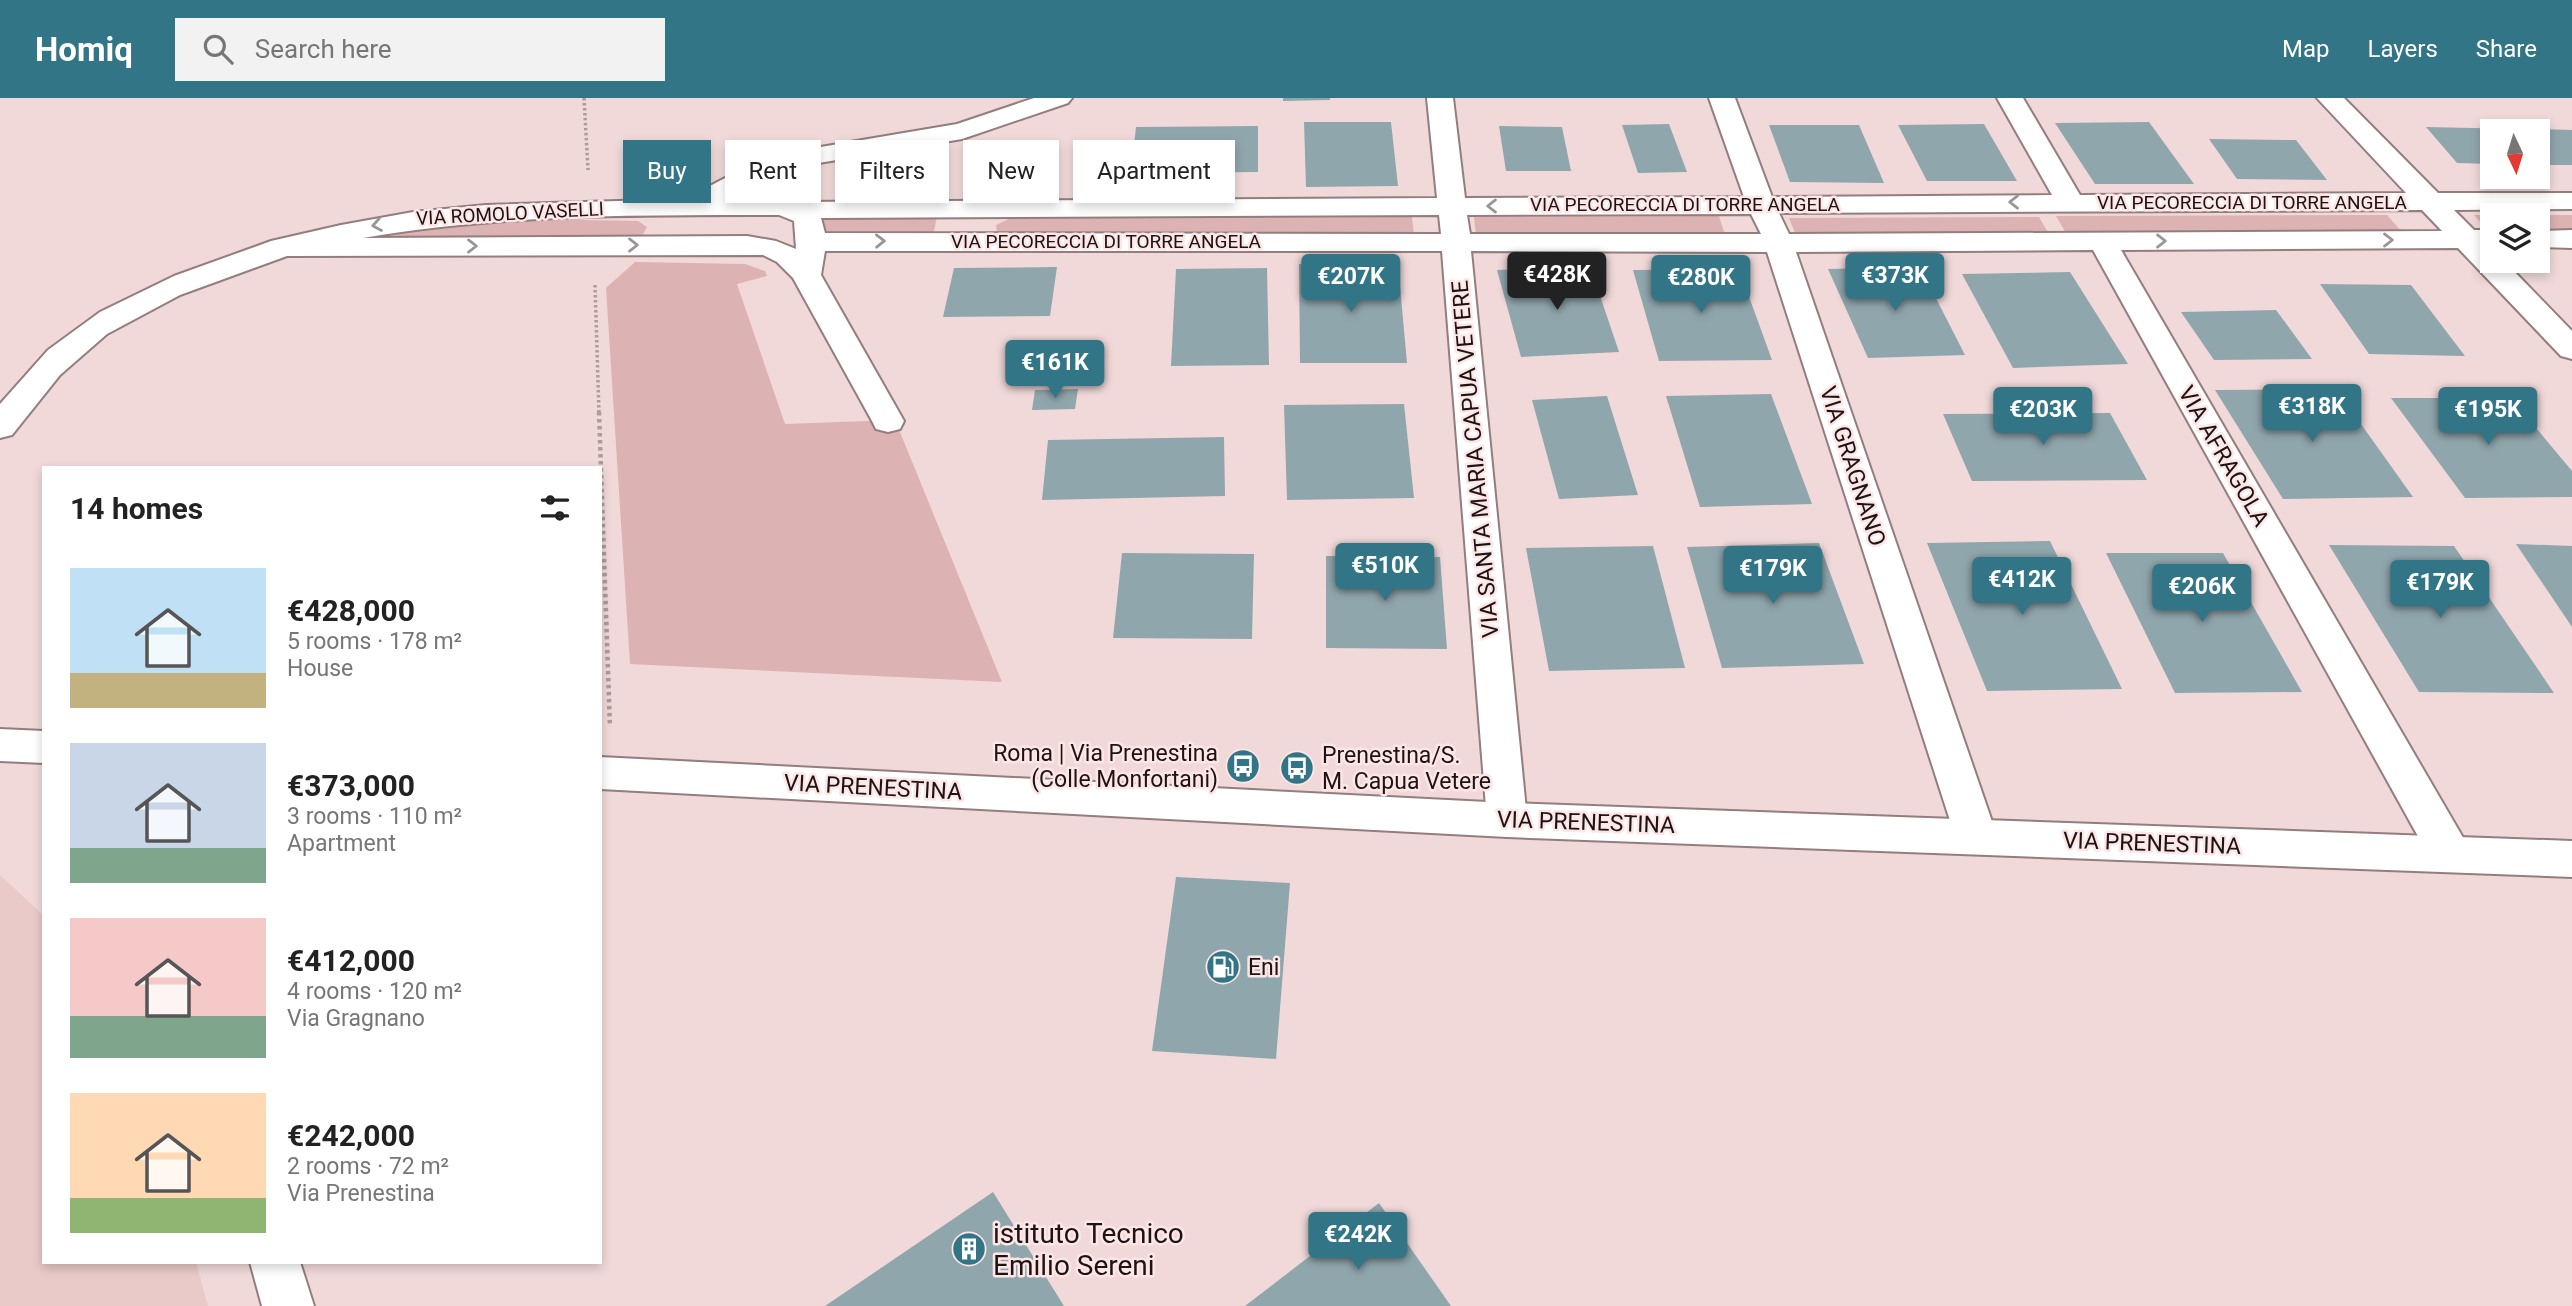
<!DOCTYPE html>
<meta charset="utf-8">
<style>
body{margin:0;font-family:Roboto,sans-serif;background:#f2f2f2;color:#222;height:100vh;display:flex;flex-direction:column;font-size:26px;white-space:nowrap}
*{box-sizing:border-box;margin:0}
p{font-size:23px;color:#767676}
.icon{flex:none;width:38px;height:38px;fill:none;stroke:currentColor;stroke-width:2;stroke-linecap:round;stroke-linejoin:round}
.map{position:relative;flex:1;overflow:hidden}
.details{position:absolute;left:42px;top:368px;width:560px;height:798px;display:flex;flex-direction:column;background:#fff;border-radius:0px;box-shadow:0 4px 10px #0003}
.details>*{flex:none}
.top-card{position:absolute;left:623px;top:42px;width:665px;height:63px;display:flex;gap:14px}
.needle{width:46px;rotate:176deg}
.buttons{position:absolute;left:2480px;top:21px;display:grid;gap:14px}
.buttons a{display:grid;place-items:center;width:70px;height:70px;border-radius:0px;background:#fff;box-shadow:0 4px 10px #0003;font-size:35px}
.price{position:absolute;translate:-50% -60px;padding:0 16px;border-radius:7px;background:#327586;color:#fff;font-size:23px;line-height:46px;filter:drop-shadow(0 2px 4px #0008)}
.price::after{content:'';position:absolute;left:50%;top:42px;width:21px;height:16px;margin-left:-10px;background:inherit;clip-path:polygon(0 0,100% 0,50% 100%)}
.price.current{background:#222;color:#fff}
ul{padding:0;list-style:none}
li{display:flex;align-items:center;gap:21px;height:175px;padding:0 28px}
li span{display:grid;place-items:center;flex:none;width:196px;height:140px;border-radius:0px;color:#555}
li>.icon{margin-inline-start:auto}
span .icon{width:84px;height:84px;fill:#fffc;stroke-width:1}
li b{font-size:30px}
h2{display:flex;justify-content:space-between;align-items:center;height:84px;padding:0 28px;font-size:30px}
.pill{padding:0 24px;border-radius:0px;background:#fff;box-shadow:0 4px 10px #0003;font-size:24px;line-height:63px}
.pill.current{background:#327586;color:#fff}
header{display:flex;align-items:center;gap:42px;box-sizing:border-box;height:98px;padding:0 35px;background:#327586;color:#fff}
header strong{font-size:33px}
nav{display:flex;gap:38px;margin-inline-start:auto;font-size:24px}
.search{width:490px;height:63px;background:#f2f2f2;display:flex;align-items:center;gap:18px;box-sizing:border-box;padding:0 24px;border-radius:0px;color:#767676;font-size:26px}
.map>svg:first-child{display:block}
</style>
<header>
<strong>Homiq</strong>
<div class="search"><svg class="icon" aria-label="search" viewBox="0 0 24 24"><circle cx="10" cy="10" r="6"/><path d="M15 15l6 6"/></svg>Search here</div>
<nav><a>Map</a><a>Layers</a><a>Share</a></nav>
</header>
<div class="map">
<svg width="2572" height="1208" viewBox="0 0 2572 1208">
<rect width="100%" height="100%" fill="#f1d9d9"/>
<!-- built -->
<path fill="#eac9c9" d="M 0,777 L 44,818 L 44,1164 L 196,1164 L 208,1208 L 0,1208 Z"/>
<!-- green -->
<path fill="#dcb2b3" d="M 2387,117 L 2403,135 L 2067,137 L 2056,118 Z
M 2474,117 L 2572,117 L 2572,136 L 2538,136 L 2538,117 L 2492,117 L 2491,136 Z
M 817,118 L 937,118 L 933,138 L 825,138 Z
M 1719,118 L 1725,137 L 1476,138 L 1474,119 Z
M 1013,119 L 1412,119 L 1414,138 L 997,135 L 996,127 Z
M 2039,119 L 2049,136 L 1796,137 L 1789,120 Z
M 481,120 L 638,123 L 647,129 L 642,138 L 623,143 L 369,138 Z
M 635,164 L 745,166 L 765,173 L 767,178 L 737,186 L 785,326 L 895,322 L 1002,584 L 630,566 L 606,190 Z"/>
<!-- building -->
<path fill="#90a6ad" d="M 1283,0 L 1330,0 L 1330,2 L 1283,3 Z
M 1304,24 L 1391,24 L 1398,88 L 1306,89 Z
M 2149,24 L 2194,86 L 2095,86 L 2055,25 Z
M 1669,26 L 1687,74 L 1638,75 L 1622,27 Z
M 1984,26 L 2017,83 L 1927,83 L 1898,27 Z
M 1769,27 L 1859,27 L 1884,85 L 1790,84 Z
M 1258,28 L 1258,74 L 1131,75 L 1136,29 Z
M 1499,28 L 1562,29 L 1571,73 L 1506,73 Z
M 2426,29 L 2520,31 L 2520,33 L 2492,33 L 2492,66 L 2457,65 Z
M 2538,31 L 2572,32 L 2572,67 L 2538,67 Z
M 2209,41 L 2296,42 L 2327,82 L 2237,81 Z
M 1299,166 L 1398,166 L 1407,265 L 1300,265 Z
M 1590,168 L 1619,254 L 1521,259 L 1497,172 Z
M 1057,169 L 1050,218 L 943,219 L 954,170 Z
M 1920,169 L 1965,257 L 1868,260 L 1828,171 Z
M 1267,170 L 1269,267 L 1171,268 L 1176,171 Z
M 1739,171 L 1772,262 L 1659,263 L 1633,172 Z
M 2070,174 L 2128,266 L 2013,270 L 1962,176 Z
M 2320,186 L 2411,187 L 2465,258 L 2369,256 Z
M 2276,212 L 2312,261 L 2214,262 L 2181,214 Z
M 1078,291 L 1075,311 L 1032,312 L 1035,292 Z
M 2336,291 L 2413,399 L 2283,401 L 2215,292 Z
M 1771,296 L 1812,406 L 1700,409 L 1666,298 Z
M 1607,298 L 1638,397 L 1559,401 L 1532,302 Z
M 2391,300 L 2511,300 L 2572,373 L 2572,399 L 2465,400 Z
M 1404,306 L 1414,400 L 1287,402 L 1284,307 Z
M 2110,315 L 2147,382 L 1972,383 L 1943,316 Z
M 1224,339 L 1225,398 L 1042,402 L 1048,342 Z
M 2050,443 L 2122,591 L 1987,593 L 1927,445 Z
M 1819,445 L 1864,566 L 1722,570 L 1687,449 Z
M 2516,446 L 2572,448 L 2572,529 Z
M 2329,447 L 2454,448 L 2554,595 L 2419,594 Z
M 1653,448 L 1685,570 L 1549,573 L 1526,450 Z
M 1122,455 L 1254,456 L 1252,541 L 1113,540 Z
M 2106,455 L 2223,455 L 2302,594 L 2175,595 Z
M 1326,458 L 1440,459 L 1447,551 L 1326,550 Z
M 1176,779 L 1290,785 L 1276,961 L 1152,953 Z
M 993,1094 L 1064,1208 L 825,1208 Z
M 1379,1105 L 1451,1208 L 1245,1208 Z"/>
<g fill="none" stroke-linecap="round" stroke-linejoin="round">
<!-- street casing -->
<g stroke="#937d7d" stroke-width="4">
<path id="street" d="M 1034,0 L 1072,0 L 1068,5 L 962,41 L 801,68 L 766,81 L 727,100 L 781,101 L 795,104 L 1437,100 L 1427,0 L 1453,0 L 1465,100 L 1744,99 L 1709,0 L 1735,0 L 1772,99 L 2052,97 L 1997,0 L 2023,0 L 2080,97 L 2406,95 L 2317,0 L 2344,0 L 2438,95 L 2572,95 L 2572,111 L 2454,112 L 2474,132 L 2492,132 L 2492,163 L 2504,163 L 2572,233 L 2572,261 L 2561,258 L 2458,150 L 2121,152 L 2465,743 L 2471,756 L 2465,769 L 2450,774 L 2435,769 L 2093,152 L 1796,154 L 1997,738 L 1991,750 L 1976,755 L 1961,750 L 1955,738 L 1767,154 L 1471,153 L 1527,722 L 1521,734 L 1507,739 L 1493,734 L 1487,722 L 1442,153 L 825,153 L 821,177 L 904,323 L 900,331 L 888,334 L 876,331 L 872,323 L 793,180 L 777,164 L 763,157 L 287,158 L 180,197 L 107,236 L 60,277 L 12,337 L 0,340 L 0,306 L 48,252 L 100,214 L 174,178 L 271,143 L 341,127 L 413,114 L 486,107 L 685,101 L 746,69 L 785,55 L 957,26 ZM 2422,112 L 2442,133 L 1789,136 L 1779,115 ZM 1751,116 L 1761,136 L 1470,136 L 1467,117 ZM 779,117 L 794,123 L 796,151 L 776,143 L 747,138 L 363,140 C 501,116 640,117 779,117 ZM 1439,117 L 1441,136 L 825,135 L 821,120 Z
M 2572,132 L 2572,150 L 2538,149 L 2538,133 Z
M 250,1164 L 300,1164 L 314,1208 L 262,1208 Z"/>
</g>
<!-- secondary casing -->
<g stroke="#937d7d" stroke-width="4">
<path id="secondary" d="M 0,631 L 44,633 L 44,665 L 0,663 Z
M 600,659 L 1507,705 L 2572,743 L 2572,779 L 1507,739 L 600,691 Z"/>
</g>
<!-- path-far1 -->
<path stroke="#ae9b9b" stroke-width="3.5" stroke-dasharray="2.5 2.5" stroke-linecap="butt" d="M 584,0 L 588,72
M 595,187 L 599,315"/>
<!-- path -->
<path stroke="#ae9b9b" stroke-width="4.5" stroke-dasharray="3.5 3.5" stroke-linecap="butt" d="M 599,314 L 610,629"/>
<!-- street -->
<use href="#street" fill="#fff" fill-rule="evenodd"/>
<!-- secondary -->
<use href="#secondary" fill="#fff" fill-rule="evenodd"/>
</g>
<!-- one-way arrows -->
<defs><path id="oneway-chevron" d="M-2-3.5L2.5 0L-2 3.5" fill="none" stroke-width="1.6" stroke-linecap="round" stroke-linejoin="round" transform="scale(1.75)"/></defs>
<g stroke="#999595">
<use href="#oneway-chevron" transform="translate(2014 104) rotate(180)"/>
<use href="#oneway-chevron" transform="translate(1492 108) rotate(180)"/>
<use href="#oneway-chevron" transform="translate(377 127) rotate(170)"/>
<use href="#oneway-chevron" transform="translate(2388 142)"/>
<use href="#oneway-chevron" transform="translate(880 143) rotate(-1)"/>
<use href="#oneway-chevron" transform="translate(2161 143)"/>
<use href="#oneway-chevron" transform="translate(633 147)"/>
<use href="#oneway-chevron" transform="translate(472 148)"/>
</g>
<!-- icons -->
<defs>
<g id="bus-disc" transform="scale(1.75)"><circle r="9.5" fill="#327586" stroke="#fee6e6"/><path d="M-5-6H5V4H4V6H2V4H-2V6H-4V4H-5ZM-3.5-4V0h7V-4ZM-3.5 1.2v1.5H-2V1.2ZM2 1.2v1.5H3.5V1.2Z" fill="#fff"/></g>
<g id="fuel-disc" transform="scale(1.75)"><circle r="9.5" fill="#327586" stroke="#fee6e6"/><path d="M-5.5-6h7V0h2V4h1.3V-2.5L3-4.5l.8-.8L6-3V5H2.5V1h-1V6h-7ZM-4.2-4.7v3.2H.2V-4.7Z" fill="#fff"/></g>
<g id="building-disc" transform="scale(1.75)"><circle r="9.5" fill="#327586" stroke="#fee6e6"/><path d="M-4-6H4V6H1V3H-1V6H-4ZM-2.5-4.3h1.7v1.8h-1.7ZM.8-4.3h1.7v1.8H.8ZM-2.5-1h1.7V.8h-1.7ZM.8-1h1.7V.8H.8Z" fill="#fff"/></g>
</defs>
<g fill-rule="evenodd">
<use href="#bus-disc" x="1243" y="668"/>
<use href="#bus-disc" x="1297" y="670"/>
<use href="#fuel-disc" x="1223" y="869"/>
<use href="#building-disc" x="969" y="1151"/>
</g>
<g text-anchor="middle" stroke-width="5" stroke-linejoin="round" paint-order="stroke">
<!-- far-street labels -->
<g font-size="19" fill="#1c1414" stroke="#fee6e6">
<text x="2252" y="111">VIA PECORECCIA DI TORRE ANGELA</text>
<text x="1685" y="113">VIA PECORECCIA DI TORRE ANGELA</text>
<text transform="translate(510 115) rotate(-3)" y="7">VIA ROMOLO VASELLI</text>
<text x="1106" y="150">VIA PECORECCIA DI TORRE ANGELA</text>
</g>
<!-- street labels -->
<g font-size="23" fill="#1c1414" stroke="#fee6e6">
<text transform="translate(2224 358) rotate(60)" y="8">VIA AFRAGOLA</text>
<text transform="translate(1475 361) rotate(-95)" y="8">VIA SANTA MARIA CAPUA VETERE</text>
<text transform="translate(1853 368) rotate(72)" y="8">VIA GRAGNANO</text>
<text transform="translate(873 689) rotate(3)" y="8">VIA PRENESTINA</text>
<text transform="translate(1586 724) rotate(2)" y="8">VIA PRENESTINA</text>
<text transform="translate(2152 745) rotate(2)" y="8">VIA PRENESTINA</text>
</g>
<!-- poi labels -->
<g font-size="23" fill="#1c1414" stroke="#fee6e6" text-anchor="start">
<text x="1218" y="663" text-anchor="end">Roma | Via Prenestina<tspan x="1218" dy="26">(Colle Monfortani)</tspan></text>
<text x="1322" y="665">Prenestina/S.<tspan x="1322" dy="26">M. Capua Vetere</tspan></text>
<text x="1248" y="877">Eni</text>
</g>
<!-- near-poi labels -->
<g font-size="28" fill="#1c1414" stroke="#fee6e6" text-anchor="start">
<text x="993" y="1145">istituto Tecnico<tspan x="993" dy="32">Emilio Sereni</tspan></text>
</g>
</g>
</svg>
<div class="buttons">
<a><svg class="needle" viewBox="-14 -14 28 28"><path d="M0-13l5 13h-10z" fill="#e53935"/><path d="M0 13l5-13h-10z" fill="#767676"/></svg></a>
<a><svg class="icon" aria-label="layers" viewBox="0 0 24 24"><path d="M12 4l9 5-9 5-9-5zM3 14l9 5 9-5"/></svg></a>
</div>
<b class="price current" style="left:1557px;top:214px">€428K</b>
<b class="price" style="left:1895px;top:215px">€373K</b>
<b class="price" style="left:1351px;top:216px">€207K</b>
<b class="price" style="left:1701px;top:217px">€280K</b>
<b class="price" style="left:1055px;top:302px">€161K</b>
<b class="price" style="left:2312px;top:346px">€318K</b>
<b class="price" style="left:2043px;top:349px">€203K</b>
<b class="price" style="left:2488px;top:349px">€195K</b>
<b class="price" style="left:1385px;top:505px">€510K</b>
<b class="price" style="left:1773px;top:508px">€179K</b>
<b class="price" style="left:2022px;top:519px">€412K</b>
<b class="price" style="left:2440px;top:522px">€179K</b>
<b class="price" style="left:2202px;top:526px">€206K</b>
<b class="price" style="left:1358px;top:1174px">€242K</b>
<div class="top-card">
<a class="pill current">Buy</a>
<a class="pill">Rent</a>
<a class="pill">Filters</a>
<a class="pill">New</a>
<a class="pill">Apartment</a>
</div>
<section class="details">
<h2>14 homes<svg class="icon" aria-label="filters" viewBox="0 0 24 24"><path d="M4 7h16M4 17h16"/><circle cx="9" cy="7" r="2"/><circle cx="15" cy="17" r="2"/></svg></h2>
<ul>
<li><span style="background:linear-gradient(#bfe0f5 75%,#c2b280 0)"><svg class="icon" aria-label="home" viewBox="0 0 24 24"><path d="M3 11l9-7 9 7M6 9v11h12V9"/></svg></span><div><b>€428,000</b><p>5 rooms · 178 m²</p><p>House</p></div></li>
<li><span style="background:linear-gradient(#c9d6e8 75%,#7fa58c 0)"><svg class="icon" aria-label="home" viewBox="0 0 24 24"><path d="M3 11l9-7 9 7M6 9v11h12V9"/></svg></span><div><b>€373,000</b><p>3 rooms · 110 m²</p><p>Apartment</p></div></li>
<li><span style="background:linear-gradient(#f6c9c9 70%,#7fa58c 0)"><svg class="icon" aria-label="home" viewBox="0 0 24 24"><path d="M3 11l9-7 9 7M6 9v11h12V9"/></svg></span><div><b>€412,000</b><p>4 rooms · 120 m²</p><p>Via Gragnano</p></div></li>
<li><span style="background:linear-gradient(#ffd9b3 75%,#8fb573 0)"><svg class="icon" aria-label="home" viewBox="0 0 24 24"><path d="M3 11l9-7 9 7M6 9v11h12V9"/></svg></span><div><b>€242,000</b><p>2 rooms · 72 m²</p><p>Via Prenestina</p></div></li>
</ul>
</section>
</div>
